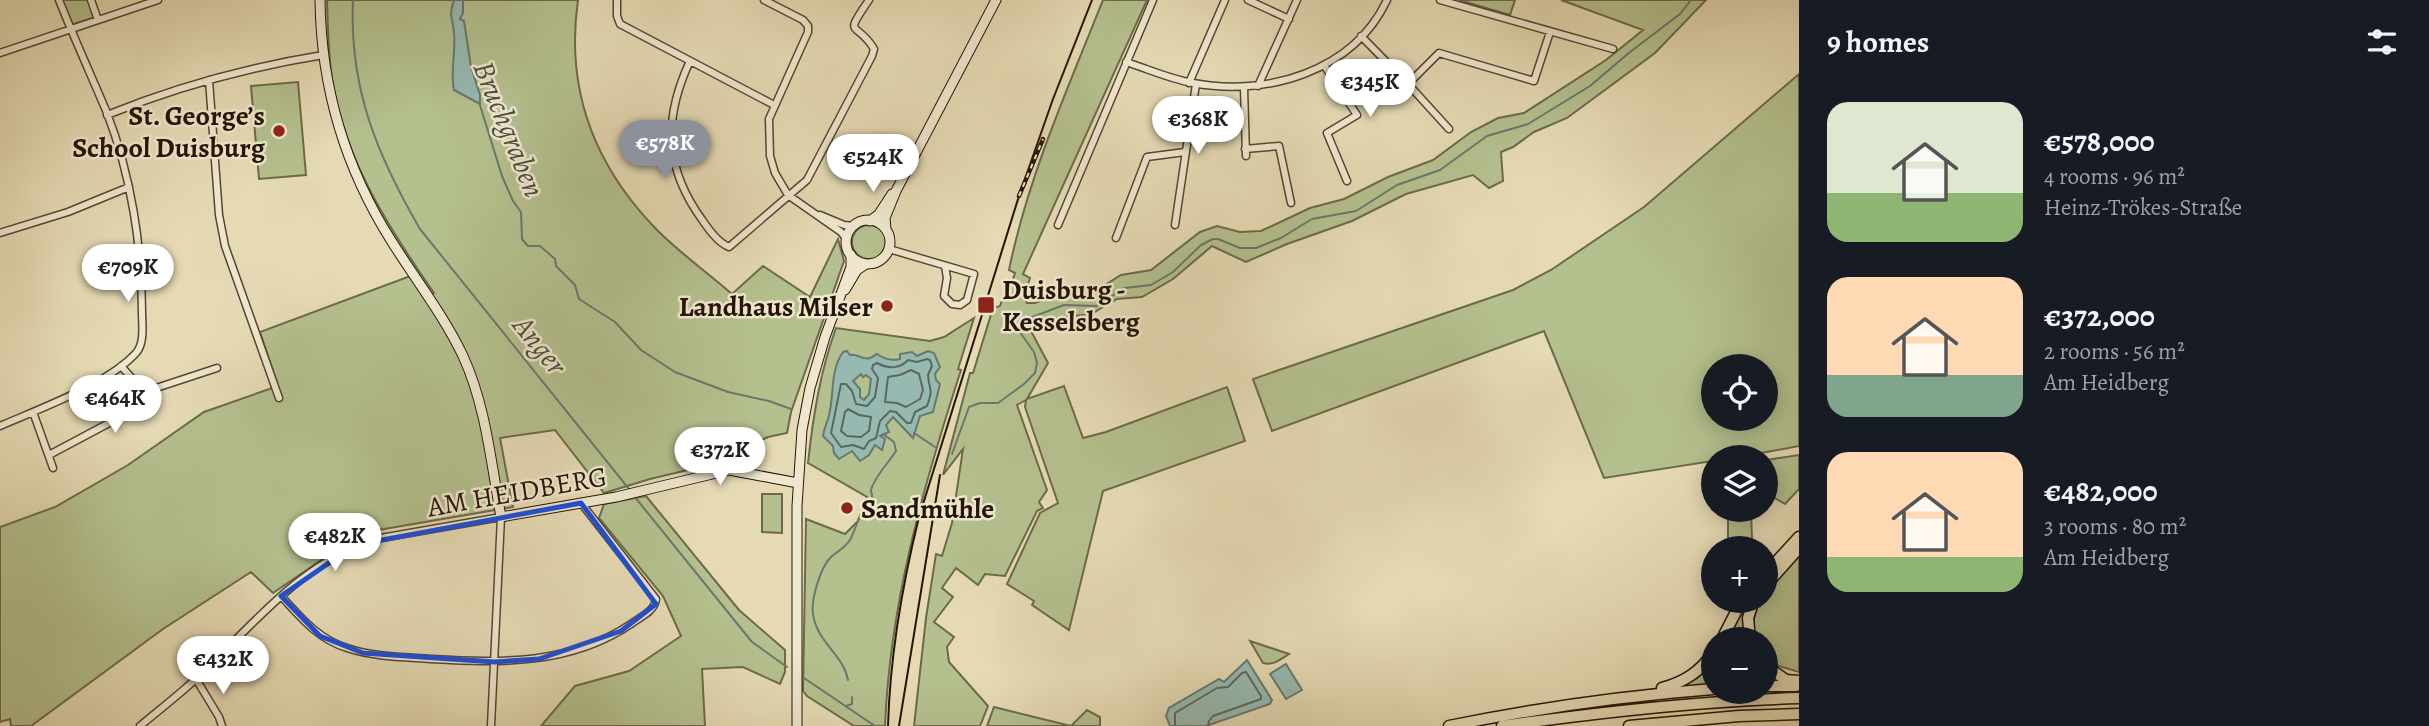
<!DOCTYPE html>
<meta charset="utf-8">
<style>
body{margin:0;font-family:Alegreya,serif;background:#20242c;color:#f1f3f6;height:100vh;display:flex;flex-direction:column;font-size:26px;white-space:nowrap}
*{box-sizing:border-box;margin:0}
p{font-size:23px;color:#9ea1a6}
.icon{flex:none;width:38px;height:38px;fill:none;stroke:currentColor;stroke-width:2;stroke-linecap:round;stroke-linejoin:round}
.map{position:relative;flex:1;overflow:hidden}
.drawer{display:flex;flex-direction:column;background:#171b24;width:630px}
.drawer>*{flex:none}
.tools{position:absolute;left:1701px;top:354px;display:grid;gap:14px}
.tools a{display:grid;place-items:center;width:77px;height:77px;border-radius:50%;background:#171b24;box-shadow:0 4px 18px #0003;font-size:35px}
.price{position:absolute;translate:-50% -60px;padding:0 16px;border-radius:24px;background:#fff;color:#222;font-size:23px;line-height:46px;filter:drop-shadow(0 2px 4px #0008)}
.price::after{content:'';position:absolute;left:50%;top:42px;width:21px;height:16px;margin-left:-10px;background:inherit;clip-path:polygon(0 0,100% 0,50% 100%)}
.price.active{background:#8c9099;color:#fff}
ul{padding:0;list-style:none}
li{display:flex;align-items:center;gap:21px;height:175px;padding:0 28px}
li span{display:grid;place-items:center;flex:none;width:196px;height:140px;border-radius:21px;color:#555}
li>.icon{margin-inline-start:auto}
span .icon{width:84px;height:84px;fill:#fffc;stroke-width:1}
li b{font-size:30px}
h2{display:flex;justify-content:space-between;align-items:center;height:84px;padding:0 28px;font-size:30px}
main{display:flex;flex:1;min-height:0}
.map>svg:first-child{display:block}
</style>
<main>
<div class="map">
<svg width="1799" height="726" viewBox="0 0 1799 726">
<rect width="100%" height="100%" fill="#e5dab4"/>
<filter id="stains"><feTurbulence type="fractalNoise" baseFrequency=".00286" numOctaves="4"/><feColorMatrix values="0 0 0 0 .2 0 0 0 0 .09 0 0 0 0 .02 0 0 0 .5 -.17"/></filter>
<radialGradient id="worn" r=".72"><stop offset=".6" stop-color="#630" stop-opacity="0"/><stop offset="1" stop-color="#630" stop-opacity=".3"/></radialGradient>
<!-- green -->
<path fill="#b4c08e" stroke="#6c6a4a" stroke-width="2" fill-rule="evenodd" d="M 62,0 L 89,0 L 95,17 L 71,25 Z
M 327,0 L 578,0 C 565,90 595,167 658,231 C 680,253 708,273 732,294 L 763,266 L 810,297 L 838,239 L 844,261 L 791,412 L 787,433 L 768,437 L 749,446 L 701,430 L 700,443 L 704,443 L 708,438 L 747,448 L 741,467 L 717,463 L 650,479 L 604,493 L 555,430 L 500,438 L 513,507 L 361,533 L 273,593 L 251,572 L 163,629 L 31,726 L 11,726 L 10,719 L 0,722 L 0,527 L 55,507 L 128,465 L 204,412 L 278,386 L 260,332 L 413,275 L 424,294 L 434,293 C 390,230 347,163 333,86 C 328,57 328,29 327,0 Z
M 1103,0 L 1147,0 L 1023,274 L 1030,278 L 1024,296 L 1027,303 L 1035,303 L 1064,292 L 1092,293 L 1121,275 L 1151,270 L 1200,232 L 1217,226 L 1240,232 L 1261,231 L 1310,208 L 1344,199 L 1388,177 L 1433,160 L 1471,132 L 1498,118 L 1524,113 L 1606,60 L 1643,30 L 1561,0 L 1706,0 L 1655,53 L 1567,118 L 1534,132 L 1513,147 L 1501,152 L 1503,181 L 1489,188 L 1473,175 L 1406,194 L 1352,221 L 1287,244 L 1246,262 L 1212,246 L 1173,279 L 1142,297 L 1117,299 L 1091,314 L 1058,318 L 1032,326 L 1032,333 L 1048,363 L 1027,399 L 1064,386 L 1083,438 L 1106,432 L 1227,387 L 1245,441 L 1103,491 L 1069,630 L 1032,605 L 1034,601 L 1007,584 L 1040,513 L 1058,503 L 1025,407 L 1026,400 L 1017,405 L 1047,490 L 1039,502 L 1043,508 L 1037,511 L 1005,576 L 985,574 L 978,585 L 956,568 L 942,588 L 953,597 L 934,622 L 954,637 L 947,647 L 949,662 L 988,706 L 980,726 L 914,726 L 926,618 L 936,554 L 942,556 L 952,523 L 963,449 L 943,475 L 970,373 L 973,373 L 993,308 L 1000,306 L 1008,284 L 1011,285 L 1015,273 L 1009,270 C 1028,177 1068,88 1103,0 Z
M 1459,0 L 1515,0 L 1510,15 Z
M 1799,74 L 1799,446 L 1740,457 L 1713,457 L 1713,461 L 1604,478 L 1544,331 L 1272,431 L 1253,379 L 1513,290 L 1551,270 L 1644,207 ZM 1713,366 L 1766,366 L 1766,418 L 1713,418 Z
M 298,82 L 306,175 L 259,179 L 251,86 Z
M852 242a17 17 0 1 1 34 0a17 17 0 1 1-34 0Z
M 974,318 L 958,369 L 961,370 C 923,487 890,603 885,726 L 854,726 L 807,696 L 803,691 L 806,519 L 845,534 L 858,521 L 867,497 L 808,463 C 813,417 820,372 836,328 L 930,341 L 944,337 Z
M 1799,455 L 1799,489 L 1785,504 L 1766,493 L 1766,460 Z
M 762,494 L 782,494 L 782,533 L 762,532 Z
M 646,496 L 739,610 L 785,650 L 785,672 L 780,684 L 743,667 L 702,669 L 705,726 L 541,726 L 575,686 L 629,671 L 681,636 L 663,596 L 599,518 L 604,504 Z
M 1728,509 L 1751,509 L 1752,541 L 1746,548 L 1728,548 Z
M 1799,556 L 1799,672 L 1772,664 L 1766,658 L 1766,639 L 1755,639 C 1751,626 1755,614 1759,602 L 1766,600 L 1766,593 Z
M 1747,600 L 1750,600 L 1746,639 L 1726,639 Z
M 1250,641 L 1289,654 C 1281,659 1273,666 1263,663 Z
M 1713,660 L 1713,685 L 1681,687 L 1697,678 Z
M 994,707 L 1071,726 L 1087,710 L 1100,717 L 1100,726 L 987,726 Z"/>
<!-- water -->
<path fill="#96bab2" stroke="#69786d" stroke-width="2" fill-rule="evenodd" d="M 454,0 L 463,0 L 463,13 L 460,19 L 464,21 L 471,67 L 480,95 L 480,104 L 454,90 C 450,71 456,52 454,33 C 453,17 448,18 454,0 Z
M 847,351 L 850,355 C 857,353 863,361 870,358 C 873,357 875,355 877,354 C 884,359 892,361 900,359 L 900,354 L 912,352 L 917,356 L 928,351 L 934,353 L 940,367 L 935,374 L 936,380 L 940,384 L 933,412 L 920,416 L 913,438 L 893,417 L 886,425 L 889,432 L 880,436 L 885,439 L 882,450 L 875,445 L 869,455 L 860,461 L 852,451 L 839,459 L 834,453 L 833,446 L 823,436 C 824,429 826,425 828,419 C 835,397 829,372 843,352 ZM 861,374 L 863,377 L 866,375 L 871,379 L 869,394 L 864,400 L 860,397 L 860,389 L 853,381 Z
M 1247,660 L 1272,700 L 1270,704 L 1206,726 L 1170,726 L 1166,716 L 1169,708 L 1219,679 L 1224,682 Z
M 1286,664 L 1302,690 L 1286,699 L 1270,674 Z"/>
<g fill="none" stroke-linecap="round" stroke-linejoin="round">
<!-- shore -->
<path stroke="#5e675c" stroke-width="2" d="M 927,359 L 930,360 L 932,366 L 928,375 C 929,391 934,387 927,406 L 915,412 L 911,423 L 907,423 L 896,412 L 890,411 L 880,421 L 876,438 L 869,441 L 864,449 L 853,445 L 841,447 L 831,433 L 841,384 L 846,384 L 852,391 L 856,404 L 867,406 L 875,397 L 878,378 L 872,369 L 873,365 L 877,363 C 888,369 900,369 908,360 L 917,362 Z
M 911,370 L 919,374 L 923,390 L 920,399 L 906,407 L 897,403 L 885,402 L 888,377 L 900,375 Z
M 848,409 L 859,415 L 871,417 L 869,431 L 861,437 L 847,436 L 841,431 L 845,412 Z
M 1175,726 L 1175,713 L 1217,688 L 1228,687 L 1242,673 L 1246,672 L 1261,696 L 1261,699 L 1213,716 L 1209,721 L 1208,726"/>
<!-- stream -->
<path stroke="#69786d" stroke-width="2" d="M 353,0 C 349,88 377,155 420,229 L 629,489
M 479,102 L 502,176 L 513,201 L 521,212 L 522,239 L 528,246 L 540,246 L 555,259 L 556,266 L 575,285 L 579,299 L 615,322 L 641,350 L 675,372 L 728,392 L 769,401 L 791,409
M 914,433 L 935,447
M 952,454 L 969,407 L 980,403 L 998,403 L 1024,384 L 1035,373 L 1037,363 L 1034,352 L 1017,328 L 1018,324 L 1022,321 L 1064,305 L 1097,306 L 1124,288 L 1151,285 L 1173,272 L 1201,245 L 1213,239 L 1218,239 L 1240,248 L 1256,248 L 1281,238 L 1312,219 L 1356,211 L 1397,185 L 1440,170 L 1487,136 L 1528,124 L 1590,86 L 1630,52 L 1680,14 L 1691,0
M 634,496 L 752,642 L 787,667
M 804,678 L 875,726
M 848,680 C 844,655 817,643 813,614 C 811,599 820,569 830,558 C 836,552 845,548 850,540 C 854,533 859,515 863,511 C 866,506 871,504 872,498 C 873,491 869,494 872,487 C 877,474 889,462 896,451 L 894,442 L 883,434
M 846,706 L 852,704 L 852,697"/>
<!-- street casing -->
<g stroke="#554631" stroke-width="9">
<path id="street" d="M 91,0 L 98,20
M 617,0 L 617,16 L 620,24 L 774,105
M 764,0 L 803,20 L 808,26 L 808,32 L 769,119 L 770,156 L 775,173 L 788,195 L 841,232 L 847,240
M 1248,0 L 1289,19
M 1440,0 L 1613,49
M 1361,36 L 1408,84 L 1439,53 L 1534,81 L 1550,32
M 0,53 L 158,0
M 690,61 C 663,119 664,168 703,221 C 709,230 719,243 729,247 L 807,180 L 872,56 L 874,49 C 857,20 842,39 869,0
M 1126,62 C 1148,69 1170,79 1193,83 C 1266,97 1353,72 1387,0
M 1324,65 L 1357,115 L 1327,133 L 1347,181
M 209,80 L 219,215 L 225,246 L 279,398
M 1189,83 L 1225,0
M 1408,84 L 1449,129
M 1258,86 L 1297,0
M 1244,88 L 1246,156
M 107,115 C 176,87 249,67 323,55
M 1245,149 L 1279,146 L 1291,203
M 820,215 L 844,225 L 854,226
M 1058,225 L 1153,0
M 1175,225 L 1196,84
M 0,233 L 68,212 L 129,187
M 1116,238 L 1147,157 L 1185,152
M 889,249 L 974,274 L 967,300 L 960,305 L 952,304 L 944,296 L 947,278 L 945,266
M 121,366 L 144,392 L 217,368
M 33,412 L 53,468
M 0,426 C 39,409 108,384 136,353 C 145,343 142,325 142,312 C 142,246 131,175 107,113 C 91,75 74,38 59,0
M 49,455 L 141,406 L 144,402 L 144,392
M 281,596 C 301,618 318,639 347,648 C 374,657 403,657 431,659 C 501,663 570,665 631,624 C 640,617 655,611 656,599 L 581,503
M 196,679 L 219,717 L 222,726
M 140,726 C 159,710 180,694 198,677 C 252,626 302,562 375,539 L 501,517 L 491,726"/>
</g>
<!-- secondary casing -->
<g stroke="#251405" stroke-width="11">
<path id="secondary" d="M 320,0 C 321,88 345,168 392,242 C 416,280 444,316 463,356 C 486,406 491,463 501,517 L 616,497 L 729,470 L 798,483
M846 242a22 22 0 1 1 44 0a22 22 0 1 1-44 0Z
M 870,221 L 879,214 L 892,194
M 886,229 L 885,218 L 896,191 L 996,0
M 845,290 L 857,270 L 866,264
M 797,726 L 797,506 L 802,430 L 810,388 L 825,337 L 851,267 L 851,255"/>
</g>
<!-- highway casing -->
<g stroke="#251405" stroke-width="13">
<path id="highway" d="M 1766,573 L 1799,537
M 1766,585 L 1799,548
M 1722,639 L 1742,600
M 1750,639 L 1748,618 L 1754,600
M 1766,666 L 1786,680 L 1799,681
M 1766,686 L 1796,686
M 1662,688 C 1684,682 1700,672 1713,653
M 1449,726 C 1537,708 1624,696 1713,689
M 1502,726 C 1600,712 1700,701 1799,698
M 1629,726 L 1739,716 L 1799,714"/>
</g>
<!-- street -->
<use href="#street" stroke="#eee7ce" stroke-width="6"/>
<!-- secondary -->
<use href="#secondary" stroke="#eee7ce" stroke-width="9"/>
<!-- highway -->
<use href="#highway" stroke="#e5dab4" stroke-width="10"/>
<!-- tram -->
<path stroke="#251405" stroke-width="2" d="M 888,726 C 890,655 902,586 919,517 L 1019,196 L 1053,99 L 1092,0
M 899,726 L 940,475"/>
<!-- rail casing -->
<g stroke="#251405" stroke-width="4.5">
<path id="rail" d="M 1019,196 L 1043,139"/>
</g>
<!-- rail -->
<use href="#rail" stroke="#eee7ce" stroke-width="2" stroke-dasharray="5" stroke-linecap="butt"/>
</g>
<!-- marked area -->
<path fill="none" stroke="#1d4ed8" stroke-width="5" stroke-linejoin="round" d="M 581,503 L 656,604 L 621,631 L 539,659 L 495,662 L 363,653 L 320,636 L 281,596 L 355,545 Z"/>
<!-- markers -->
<g fill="#8f2418" stroke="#eee7ce" stroke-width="2.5">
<circle cx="279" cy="131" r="7"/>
<rect x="977" y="296" width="18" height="18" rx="3.5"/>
<circle cx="887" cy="306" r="7"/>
<circle cx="847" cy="508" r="7"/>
</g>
<g text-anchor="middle" stroke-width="5" stroke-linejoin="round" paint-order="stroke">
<!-- poi labels -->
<g font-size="28" font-weight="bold" fill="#251405" stroke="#eee7ce" text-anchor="end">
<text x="265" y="125">St. George’s<tspan x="265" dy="32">School Duisburg</tspan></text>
<text x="1002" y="299" text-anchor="start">Duisburg -<tspan x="1002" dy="32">Kesselsberg</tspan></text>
<text x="873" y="316">Landhaus Milser</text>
<text x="861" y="518" text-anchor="start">Sandmühle</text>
</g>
<!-- street labels -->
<g font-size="28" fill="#251405" stroke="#eee7ce">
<text transform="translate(517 491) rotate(-10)" y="10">AM HEIDBERG</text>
</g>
<!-- water labels -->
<g font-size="30" font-style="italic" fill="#4d4e42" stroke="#eee7ce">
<text transform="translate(509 129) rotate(68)" y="10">Bruchgraben</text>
<text transform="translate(540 345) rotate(51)" y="10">Anger</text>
</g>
</g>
<rect width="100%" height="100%" filter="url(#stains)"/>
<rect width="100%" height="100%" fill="url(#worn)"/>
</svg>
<div class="tools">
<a><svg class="icon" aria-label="locate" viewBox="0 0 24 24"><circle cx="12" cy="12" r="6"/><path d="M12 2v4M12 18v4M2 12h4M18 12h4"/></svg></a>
<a><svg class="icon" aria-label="layers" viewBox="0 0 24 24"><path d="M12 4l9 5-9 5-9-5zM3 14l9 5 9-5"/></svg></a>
<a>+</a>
<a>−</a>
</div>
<b class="price" style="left:1370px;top:119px">€345K</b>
<b class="price" style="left:1198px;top:156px">€368K</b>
<b class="price active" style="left:665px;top:180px">€578K</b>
<b class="price" style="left:873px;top:194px">€524K</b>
<b class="price" style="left:128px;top:304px">€709K</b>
<b class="price" style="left:115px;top:435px">€464K</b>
<b class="price" style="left:720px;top:487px">€372K</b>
<b class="price" style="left:335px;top:573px">€482K</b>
<b class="price" style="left:223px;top:696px">€432K</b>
</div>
<section class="drawer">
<h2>9 homes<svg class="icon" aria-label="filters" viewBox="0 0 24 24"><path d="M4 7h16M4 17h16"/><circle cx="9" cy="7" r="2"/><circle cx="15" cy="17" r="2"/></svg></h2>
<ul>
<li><span style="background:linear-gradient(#dfe7d0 65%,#8fb573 0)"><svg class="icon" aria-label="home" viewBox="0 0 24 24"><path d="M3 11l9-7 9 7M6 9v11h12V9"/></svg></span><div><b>€578,000</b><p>4 rooms · 96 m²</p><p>Heinz-Trökes-Straße</p></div></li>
<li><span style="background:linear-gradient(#ffd9b3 70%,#7fa58c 0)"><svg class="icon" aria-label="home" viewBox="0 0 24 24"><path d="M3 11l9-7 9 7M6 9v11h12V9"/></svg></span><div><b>€372,000</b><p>2 rooms · 56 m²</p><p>Am Heidberg</p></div></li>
<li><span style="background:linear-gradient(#ffd9b3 75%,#8fb573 0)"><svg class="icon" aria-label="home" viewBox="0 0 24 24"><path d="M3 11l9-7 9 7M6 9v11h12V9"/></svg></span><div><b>€482,000</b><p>3 rooms · 80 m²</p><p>Am Heidberg</p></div></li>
</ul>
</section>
</main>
